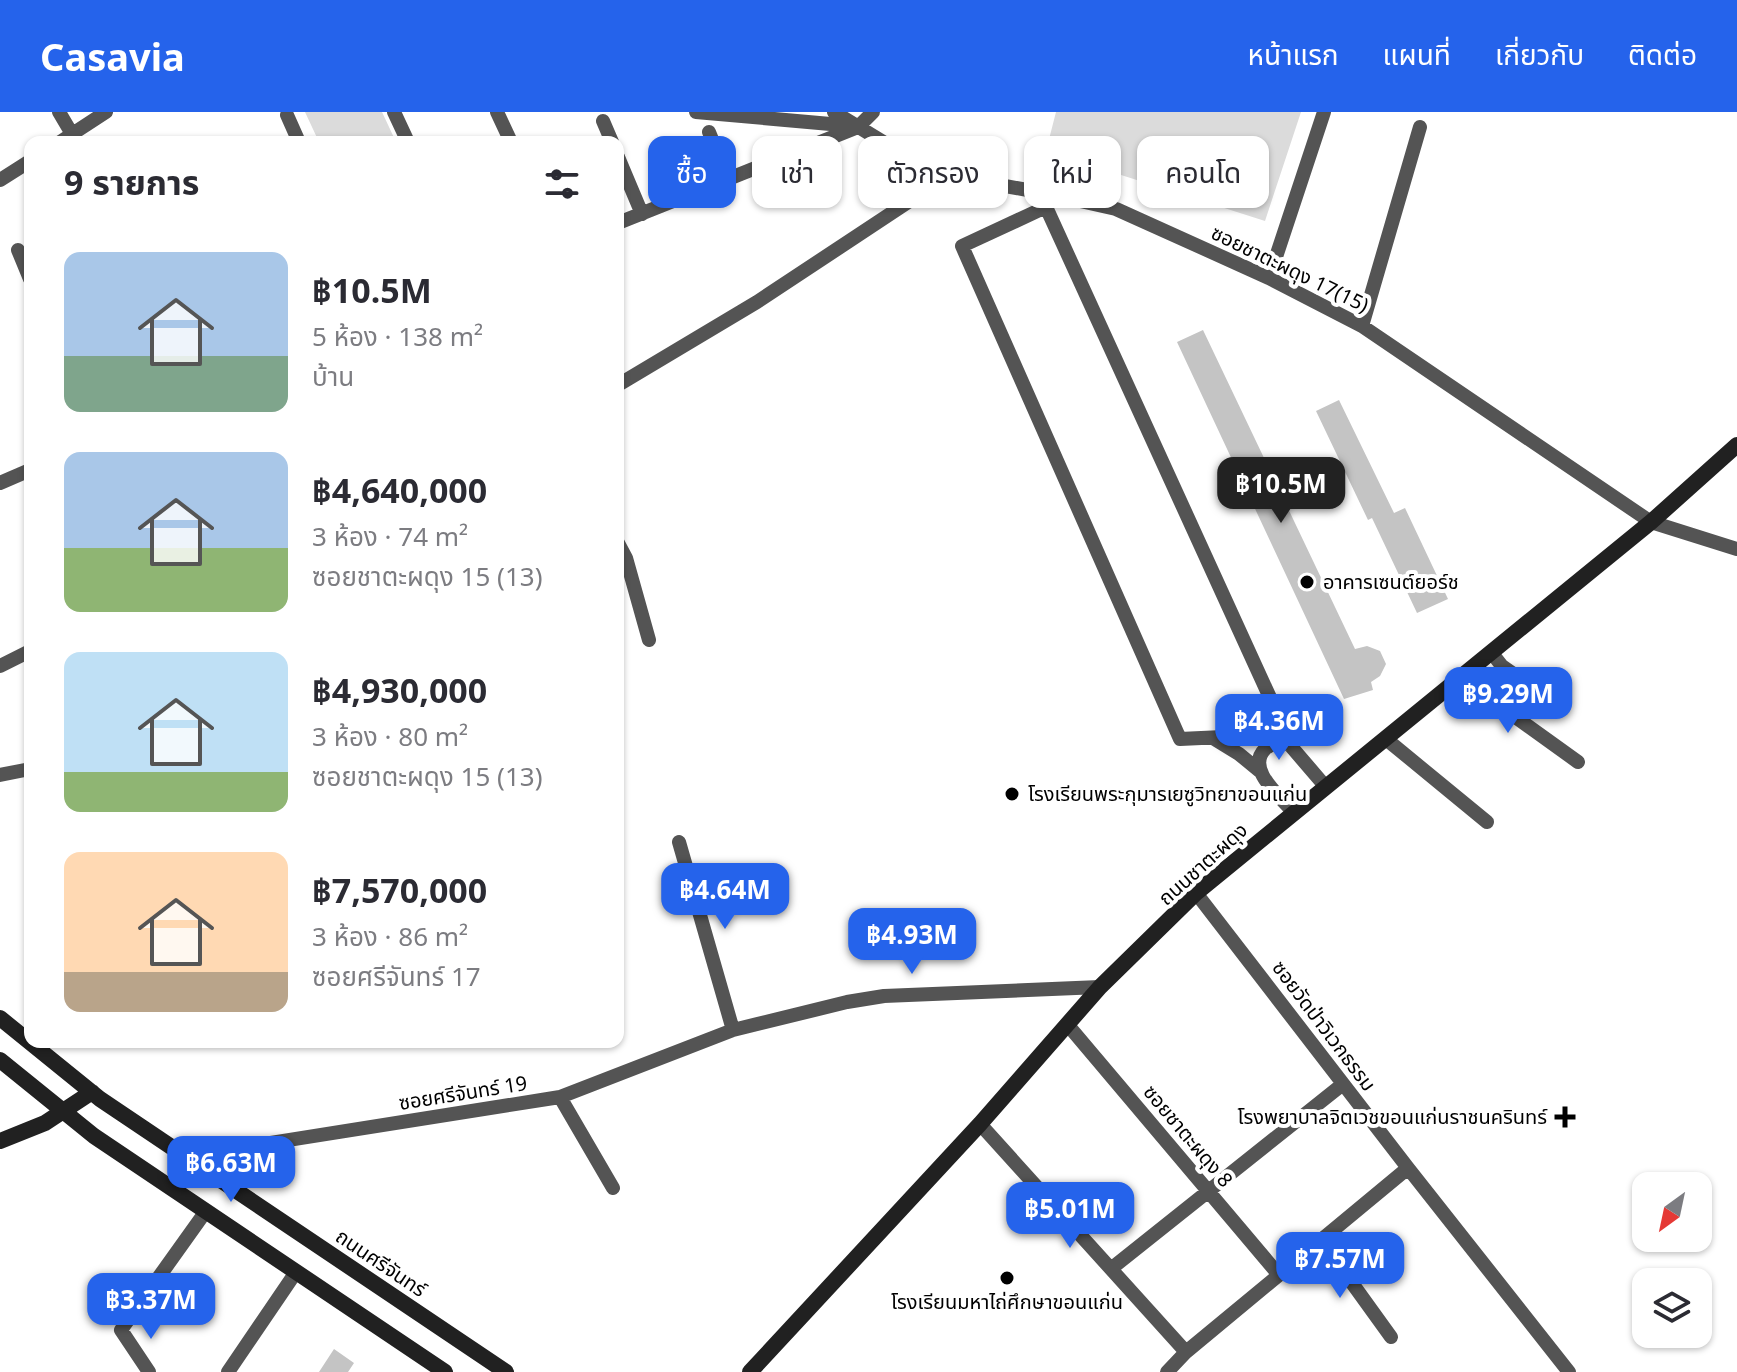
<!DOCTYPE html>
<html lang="th">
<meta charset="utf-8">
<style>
body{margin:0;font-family:"Noto Sans","Noto Sans Thai",sans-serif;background:#f2f2f3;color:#2b2b33;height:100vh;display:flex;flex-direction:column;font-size:30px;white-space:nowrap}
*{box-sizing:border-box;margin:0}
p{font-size:26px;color:#7c7c81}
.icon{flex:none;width:44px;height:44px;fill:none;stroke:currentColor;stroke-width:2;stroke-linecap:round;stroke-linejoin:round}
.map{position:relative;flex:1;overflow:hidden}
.side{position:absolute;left:24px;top:24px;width:600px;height:912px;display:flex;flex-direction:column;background:#fff;border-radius:16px;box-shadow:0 2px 6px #0004}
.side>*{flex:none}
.banner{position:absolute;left:648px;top:24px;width:760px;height:72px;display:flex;gap:16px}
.needle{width:52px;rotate:213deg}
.controls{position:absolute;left:1632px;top:1060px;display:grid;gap:16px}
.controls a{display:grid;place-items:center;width:80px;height:80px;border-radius:16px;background:#fff;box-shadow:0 2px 6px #0004;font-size:40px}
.price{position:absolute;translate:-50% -68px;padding:0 18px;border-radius:16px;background:#2563eb;color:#fff;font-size:26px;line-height:52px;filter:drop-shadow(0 2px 4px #0008)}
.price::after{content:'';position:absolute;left:50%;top:48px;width:24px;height:18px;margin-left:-12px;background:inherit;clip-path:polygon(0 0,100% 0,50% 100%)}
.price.active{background:#222;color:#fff}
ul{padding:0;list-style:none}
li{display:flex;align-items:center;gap:24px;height:200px;padding:0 40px}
li span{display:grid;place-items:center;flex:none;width:224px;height:160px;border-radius:16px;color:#555}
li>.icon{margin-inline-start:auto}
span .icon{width:96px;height:96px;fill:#fffc;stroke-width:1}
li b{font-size:34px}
h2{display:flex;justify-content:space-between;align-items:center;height:96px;padding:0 40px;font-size:34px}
.chip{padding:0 28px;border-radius:16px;background:#fff;box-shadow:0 2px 6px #0004;font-size:28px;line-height:72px}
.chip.active{background:#2563eb;color:#fff}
header{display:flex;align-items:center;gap:48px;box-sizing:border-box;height:112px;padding:0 40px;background:#2563eb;color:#fff}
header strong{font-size:38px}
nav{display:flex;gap:44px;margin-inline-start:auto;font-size:28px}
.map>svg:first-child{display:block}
</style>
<header>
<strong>Casavia</strong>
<nav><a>หน้าแรก</a><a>แผนที่</a><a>เกี่ยวกับ</a><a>ติดต่อ</a></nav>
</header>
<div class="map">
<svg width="1737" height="1260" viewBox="0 0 1737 1260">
<rect width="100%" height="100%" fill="#fff"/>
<!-- grass -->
<path fill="#dbdbdb" d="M 305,0 L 382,0 L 396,30 L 319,30 Z
M 1056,0 L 1301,0 L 1265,109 L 1046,39 Z"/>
<!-- building -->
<path fill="#c4c4c4" d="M 1203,218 L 1355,537 L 1367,534 L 1380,539 L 1386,552 L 1380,564 L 1371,570 L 1373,578 L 1344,587 L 1177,230 Z
M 1339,288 L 1394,401 L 1405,396 L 1448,487 L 1417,501 L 1372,406 L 1368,408 L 1316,299 Z
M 334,1237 L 354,1251 L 348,1260 L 319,1260 Z"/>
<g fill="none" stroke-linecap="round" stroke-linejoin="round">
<!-- street -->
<path stroke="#545454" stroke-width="14" d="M 59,0 L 72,22
M 394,0 L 408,30
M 497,0 L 511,30
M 696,0 L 853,14
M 834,0 L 934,61 L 1049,82 L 1116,97 L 1269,166 L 1362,214 L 1651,410 L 1737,437
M 287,3 L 299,30
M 603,9 L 612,30
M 709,20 L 728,67
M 60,30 L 106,0
M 618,45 L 642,102
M 0,68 L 30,49
M 1047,89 L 1046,95 L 1272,590 L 1289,632
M 1046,95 L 962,134 L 1180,627 L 1244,624 L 1278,630
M 618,111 L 858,15 L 873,0
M 18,138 L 30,167
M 1269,166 L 1324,0
M 1362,214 L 1420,15
M 618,273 L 757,190 L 946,65
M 0,371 L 30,358
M 618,431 L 626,446 L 649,528
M 1491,540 L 1502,554 L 1561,595
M 0,554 L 30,539
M 1460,565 L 1578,650
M 1213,626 L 1239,642 L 1261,660
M 1386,627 L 1487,710
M 0,663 L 30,657
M 1293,700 C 1281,685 1245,657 1265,637 C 1272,630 1280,631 1289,632 L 1325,674
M 679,730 L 733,918
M 1196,781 L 1408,1056 L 1569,1260
M 1067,912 L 1279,1163
M 560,985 L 613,1076
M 980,1012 L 1186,1240
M 188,1044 L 560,985 L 733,918 L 847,890 L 884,884 L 1100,875
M 1321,1128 L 1391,1225
M 1112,1156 L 1343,972
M 149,1260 L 121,1218 L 206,1099
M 228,1260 L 296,1160
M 1167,1260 L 1186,1240 L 1408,1056"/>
<!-- secondary -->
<path stroke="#212121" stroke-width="16" d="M 0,906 L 100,987 L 506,1260
M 0,948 L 94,1024 L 445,1260
M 0,1029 L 45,1011 L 92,980
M 750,1260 L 980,1012 L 1100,875 L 1196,781 L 1651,410 L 1737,333"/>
</g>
<!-- markers -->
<g fill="#000" stroke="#fff" stroke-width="3">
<circle cx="1307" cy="470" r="8"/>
<circle cx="1012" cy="682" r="8"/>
<path d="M1561 993h8v8h8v8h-8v8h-8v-8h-8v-8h8z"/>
<circle cx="1007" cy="1166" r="8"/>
</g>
<g text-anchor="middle" stroke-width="8" stroke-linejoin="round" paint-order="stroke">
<!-- street labels -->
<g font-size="20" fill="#000" stroke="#fff">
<text transform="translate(1290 157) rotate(26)" y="7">ซอยชาตะผดุง 17(15)</text>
<text transform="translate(1203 752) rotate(-42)" y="7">ถนนชาตะผดุง</text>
<text transform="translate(1324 914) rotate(53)" y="7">ซอยวัดป่าวิเวกธรรม</text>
<text transform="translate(463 981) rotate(-9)" y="7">ซอยศรีจันทร์ 19</text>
<text transform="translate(1188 1024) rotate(50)" y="7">ซอยชาตะผดุง 8</text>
<text transform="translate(381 1151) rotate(34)" y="7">ถนนศรีจันทร์</text>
</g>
<!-- poi labels -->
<g font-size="20" fill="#000" stroke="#fff" text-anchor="start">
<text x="1323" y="477">อาคารเซนต์ยอร์ช</text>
<text x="1028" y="689">โรงเรียนพระกุมารเยซูวิทยาขอนแก่น</text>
<text x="1547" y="1012" text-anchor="end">โรงพยาบาลจิตเวชขอนแก่นราชนครินทร์</text>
<text x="1007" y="1197" text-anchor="middle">โรงเรียนมหาไถ่ศึกษาขอนแก่น</text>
</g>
</g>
</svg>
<div class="controls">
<a><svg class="needle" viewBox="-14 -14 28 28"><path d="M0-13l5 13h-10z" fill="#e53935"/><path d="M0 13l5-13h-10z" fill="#7c7c81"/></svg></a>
<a><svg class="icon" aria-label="layers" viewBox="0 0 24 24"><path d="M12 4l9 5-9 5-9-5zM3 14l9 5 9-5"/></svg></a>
</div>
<b class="price active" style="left:1281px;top:413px">฿10.5M</b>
<b class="price" style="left:1508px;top:623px">฿9.29M</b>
<b class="price" style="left:1279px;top:650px">฿4.36M</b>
<b class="price" style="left:725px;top:819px">฿4.64M</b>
<b class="price" style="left:912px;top:864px">฿4.93M</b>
<b class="price" style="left:231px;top:1092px">฿6.63M</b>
<b class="price" style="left:1070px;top:1138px">฿5.01M</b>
<b class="price" style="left:1340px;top:1188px">฿7.57M</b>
<b class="price" style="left:151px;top:1229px">฿3.37M</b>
<div class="banner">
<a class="chip active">ซื้อ</a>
<a class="chip">เช่า</a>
<a class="chip">ตัวกรอง</a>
<a class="chip">ใหม่</a>
<a class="chip">คอนโด</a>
</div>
<section class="side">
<h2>9 รายการ<svg class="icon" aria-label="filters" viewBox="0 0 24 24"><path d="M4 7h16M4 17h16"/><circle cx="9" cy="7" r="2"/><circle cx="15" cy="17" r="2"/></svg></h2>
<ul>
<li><span style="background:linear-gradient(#a9c7e8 65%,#7fa58c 0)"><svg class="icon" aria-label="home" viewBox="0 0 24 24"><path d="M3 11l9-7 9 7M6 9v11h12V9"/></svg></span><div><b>฿10.5M</b><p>5 ห้อง · 138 m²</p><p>บ้าน</p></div></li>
<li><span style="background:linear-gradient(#a9c7e8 60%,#8fb573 0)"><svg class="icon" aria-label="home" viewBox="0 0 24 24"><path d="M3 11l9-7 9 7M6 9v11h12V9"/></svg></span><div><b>฿4,640,000</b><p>3 ห้อง · 74 m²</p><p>ซอยชาตะผดุง 15 (13)</p></div></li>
<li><span style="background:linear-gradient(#bfe0f5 75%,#8fb573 0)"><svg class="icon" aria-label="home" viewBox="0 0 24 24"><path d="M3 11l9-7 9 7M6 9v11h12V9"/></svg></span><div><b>฿4,930,000</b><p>3 ห้อง · 80 m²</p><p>ซอยชาตะผดุง 15 (13)</p></div></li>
<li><span style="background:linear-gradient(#ffd9b3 75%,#b9a48a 0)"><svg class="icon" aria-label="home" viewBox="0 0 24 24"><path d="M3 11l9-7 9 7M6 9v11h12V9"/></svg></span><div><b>฿7,570,000</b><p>3 ห้อง · 86 m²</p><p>ซอยศรีจันทร์ 17</p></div></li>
</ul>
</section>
</div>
